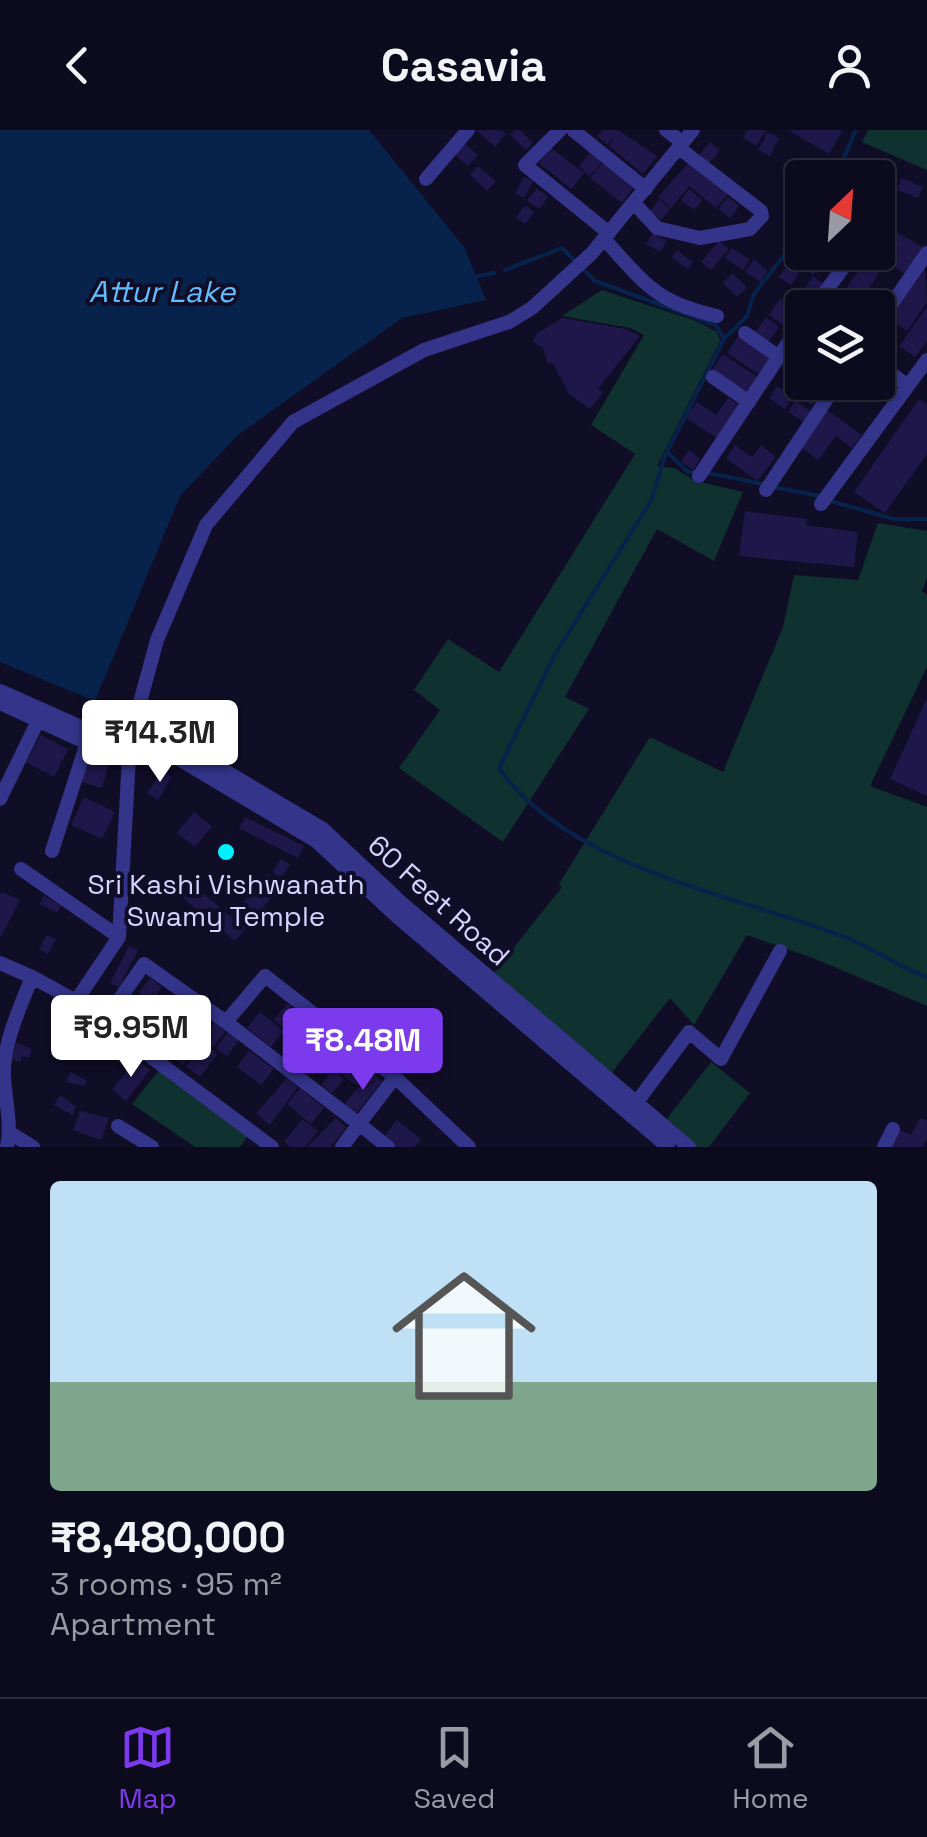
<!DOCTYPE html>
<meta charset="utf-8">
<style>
body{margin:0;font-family:"Space Grotesk",sans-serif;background:#1a182a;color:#f1f3f6;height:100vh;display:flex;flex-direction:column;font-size:38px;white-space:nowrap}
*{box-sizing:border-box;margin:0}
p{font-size:32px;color:#9a9aa4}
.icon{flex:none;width:55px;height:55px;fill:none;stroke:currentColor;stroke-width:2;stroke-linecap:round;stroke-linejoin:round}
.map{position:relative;height:1017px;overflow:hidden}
.sheet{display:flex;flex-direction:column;background:#0c0a1d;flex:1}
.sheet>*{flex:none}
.needle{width:65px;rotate:25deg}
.controls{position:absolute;left:785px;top:30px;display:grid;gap:20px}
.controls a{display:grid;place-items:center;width:110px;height:110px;border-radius:10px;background:#0c0a1d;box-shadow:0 2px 8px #0004,0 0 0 2px #2c2b3b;font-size:50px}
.price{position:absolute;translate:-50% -85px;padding:0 22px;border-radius:10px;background:#fff;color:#222;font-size:32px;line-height:65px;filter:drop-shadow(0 2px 5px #0008)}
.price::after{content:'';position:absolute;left:50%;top:60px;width:30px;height:22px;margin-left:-15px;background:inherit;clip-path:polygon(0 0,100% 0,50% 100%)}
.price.active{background:#7c3aed;color:#fff}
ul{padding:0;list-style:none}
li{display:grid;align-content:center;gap:20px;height:530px;padding:0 50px}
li+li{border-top:2px solid #2c2b3b}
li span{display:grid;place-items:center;height:310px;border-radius:10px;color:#555}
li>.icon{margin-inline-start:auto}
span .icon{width:180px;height:180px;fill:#fffc;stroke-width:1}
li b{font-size:42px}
header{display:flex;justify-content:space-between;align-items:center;height:130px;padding:0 50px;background:#0c0a1d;font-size:45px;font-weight:700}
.menu{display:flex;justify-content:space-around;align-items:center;height:140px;border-top:2px solid #2c2b3b;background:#0c0a1d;font-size:28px;color:#9a9aa4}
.menu a{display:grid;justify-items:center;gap:5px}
.menu .active{color:#7c3aed}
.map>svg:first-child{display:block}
</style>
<header><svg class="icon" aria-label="back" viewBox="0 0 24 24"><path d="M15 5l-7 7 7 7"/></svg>Casavia<svg class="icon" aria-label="person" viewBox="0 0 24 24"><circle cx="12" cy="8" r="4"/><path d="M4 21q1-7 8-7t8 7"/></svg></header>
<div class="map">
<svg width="927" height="1017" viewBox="0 0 927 1017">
<rect width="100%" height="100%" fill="#100d27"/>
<!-- green -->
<path fill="#0f312f" d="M 868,0 L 927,0 L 927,40 L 862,12 Z
M 602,160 L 696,191 L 717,202 L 720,211 L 657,336 L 674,338 L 696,351 L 743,362 L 714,431 L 657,399 L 565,567 L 589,579 L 503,712 L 399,638 L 440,580 L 414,560 L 448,509 L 499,542 L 635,324 L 591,295 L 644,205 L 630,198 L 562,186 Z
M 878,393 L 927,401 L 927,448 L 922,461 L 927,465 L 927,537 L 870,656 L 927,677 L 927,876 L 813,828 L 747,805 L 694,895 L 670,868 L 610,945 L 493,844 L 562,757 L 559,754 L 650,607 L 723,642 L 783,497 L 794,445 L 858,450 Z
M 711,932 L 750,963 L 709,1017 L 697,1017 L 665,991 Z
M 159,940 L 248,1005 L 240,1017 L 195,1017 L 132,974 Z"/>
<!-- water -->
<path fill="#07234c" d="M 0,0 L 369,0 L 464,117 L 486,170 L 402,188 L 238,305 L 180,366 L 95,571 L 0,532 Z"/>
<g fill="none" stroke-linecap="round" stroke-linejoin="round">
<!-- stream -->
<path stroke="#07234c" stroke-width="4" d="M 835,48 L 856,0
M 583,139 L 595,151 L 716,195 L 724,209 L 664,328 L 652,369 L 554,526 L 499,638 C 569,738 735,765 845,807 C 873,818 898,837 927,847
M 505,140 L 562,118 L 576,132
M 474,147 L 494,143
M 724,209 L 747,186 L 754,164 L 802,102
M 667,322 L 688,342 L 694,342
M 708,343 L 763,354
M 772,357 L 821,366
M 830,371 L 894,389 L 927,389"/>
</g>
<!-- building -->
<path fill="#1f174a" d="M 476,0 L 501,0 L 506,4 L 495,17 Z
M 515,0 L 520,0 L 533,13 L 526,20 L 510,5 Z
M 603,0 L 618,0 L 657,26 L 643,44 L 609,16 L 615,6 L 607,15 L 597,6 Z
M 747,0 L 766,0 L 756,16 L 743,8 Z
M 788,0 L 843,0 L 829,24 Z
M 768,2 L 779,8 L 770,26 L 758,20 Z
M 710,12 L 720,20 L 707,36 L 697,28 Z
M 465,14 L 478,25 L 468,36 L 455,25 Z
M 551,18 L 584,43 L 571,59 L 539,33 Z
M 590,22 L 602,31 L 590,46 L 579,37 Z
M 691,30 L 729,63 L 716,78 L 689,56 L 671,78 L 658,67 Z
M 603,32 L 635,56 L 622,73 L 590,48 Z
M 478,36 L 496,51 L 487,61 L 470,45 Z
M 524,47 L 533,51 L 524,68 L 515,63 Z
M 902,48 L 923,57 L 918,68 L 897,60 Z
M 537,58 L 548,67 L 539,79 L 527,70 Z
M 689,59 L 702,70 L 694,80 L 681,70 Z
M 728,67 L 739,76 L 730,88 L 718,79 Z
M 659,70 L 670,78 L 661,90 L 650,81 Z
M 789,70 L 801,79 L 794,88 L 783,79 Z
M 525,75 L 534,82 L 525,94 L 516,87 Z
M 888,97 L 923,117 L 905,144 L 888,132 L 899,118 L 882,107 Z
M 653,103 L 667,111 L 660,122 L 646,114 Z
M 719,111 L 729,119 L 711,140 L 701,132 Z
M 732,118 L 750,130 L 743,140 L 725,128 Z
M 799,119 L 809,126 L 818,122 L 825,128 L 813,145 L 791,130 Z
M 677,120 L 693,132 L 688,139 L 672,128 Z
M 754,129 L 767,141 L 761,152 L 745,142 Z
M 790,131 L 802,139 L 791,155 L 779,147 Z
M 864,133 L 879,143 L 863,168 L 847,157 Z
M 925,139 L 927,172 L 907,201 L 890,189 Z
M 732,143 L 747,157 L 737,167 L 723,153 Z
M 813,146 L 825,155 L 814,171 L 801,163 Z
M 873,157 L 888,167 L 878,182 L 878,178 L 864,170 Z
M 780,168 L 802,184 L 792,202 L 769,185 Z
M 927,177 L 927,211 L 915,227 L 899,216 Z
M 766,187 L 779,197 L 768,213 L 754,204 Z
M 562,188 L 626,199 L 640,206 L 598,259 L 603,263 L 590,279 L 569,264 L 553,233 L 548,234 L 543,218 L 533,212 L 536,204 Z
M 739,205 L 771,230 L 760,245 L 727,223 Z
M 723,224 L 760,249 L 749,265 L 712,240 Z
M 796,230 L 802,234 L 802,250 L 789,241 Z
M 803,255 L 818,265 L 812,275 L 796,265 Z
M 777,256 L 793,266 L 785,279 L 769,268 Z
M 728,268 L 739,275 L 717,308 L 686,288 L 697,272 L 716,285 Z
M 919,269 L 927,274 L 927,324 L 885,383 L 854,362 Z
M 795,271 L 811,281 L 804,292 L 788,282 Z
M 827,280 L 862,305 L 852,318 L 836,306 L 818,330 L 801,317 Z
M 735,315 L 752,327 L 761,315 L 776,327 L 757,351 L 726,328 Z
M 689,320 L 700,329 L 693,340 L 681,331 Z
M 745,381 L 807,389 L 806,395 L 858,402 L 854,437 L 739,426 Z
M 927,568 L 927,666 L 890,649 Z
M 41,605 L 68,619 L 54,647 L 26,632 Z
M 90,624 L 110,630 L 102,658 L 81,652 Z
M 162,641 L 172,647 L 158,670 L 147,663 Z
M 84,667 L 115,682 L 102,709 L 71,695 Z
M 194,682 L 212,696 L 195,717 L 177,703 Z
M 245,687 L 304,716 L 298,728 L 239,698 Z
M 281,729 L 290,735 L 281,748 L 272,742 Z
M 267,744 L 281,756 L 235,811 L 183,768 L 193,755 L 231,787 Z
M 2,762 L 20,770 L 0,808 L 0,766 Z
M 44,766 L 61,775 L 57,783 L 40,774 Z
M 47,805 L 56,809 L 48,824 L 39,819 Z
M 129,816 L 138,820 L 119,857 L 110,853 Z
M 150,848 L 162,857 L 151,872 L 139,863 Z
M 175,865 L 187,874 L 175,889 L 164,880 Z
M 287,874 L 298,883 L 286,899 L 274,890 Z
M 151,877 L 167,888 L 156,903 L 141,891 Z
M 260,882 L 284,901 L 271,917 L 247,898 Z
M 201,883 L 212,891 L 199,908 L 188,900 Z
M 214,892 L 226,901 L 213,917 L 202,908 Z
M 186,901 L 200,912 L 183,935 L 169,924 Z
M 228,902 L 239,910 L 227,926 L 216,918 Z
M 322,902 L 334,911 L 307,944 L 296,935 Z
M 335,912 L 346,921 L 333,937 L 322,929 Z
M 16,913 L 32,919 L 29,928 L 22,926 L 20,932 L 11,929 Z
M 203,913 L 217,924 L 200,947 L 186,936 Z
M 249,921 L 274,939 L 261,955 L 237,937 Z
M 346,924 L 369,940 L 357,956 L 335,939 Z
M 136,929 L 150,940 L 126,971 L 112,960 Z
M 333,940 L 344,949 L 332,963 L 321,955 Z
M 71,942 L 87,951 L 84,956 L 66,952 Z
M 371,942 L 382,951 L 356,984 L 344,974 Z
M 287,948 L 298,957 L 270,995 L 256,984 Z
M 300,958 L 324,978 L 311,994 L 287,974 Z
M 60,965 L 76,977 L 72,985 L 54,975 Z
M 80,981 L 109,988 L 101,1010 L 73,1000 Z
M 336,988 L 346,997 L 331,1017 L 307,1017 Z
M 920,988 L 927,991 L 927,1008 L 923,1017 L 889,1017 L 898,999 L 911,1005 Z
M 302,989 L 318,1001 L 305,1017 L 290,1017 L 284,1012 Z
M 397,990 L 421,1009 L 414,1017 L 396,1017 L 384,1007 Z"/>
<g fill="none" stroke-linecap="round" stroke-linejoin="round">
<!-- minor -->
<path stroke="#33348a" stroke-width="14" d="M 560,0 L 525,35 L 609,103
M 573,0 L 646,59
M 666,0 L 683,13
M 426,49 L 468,0
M 634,73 L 657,98 L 700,108 L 750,99 L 762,86 L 761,81 L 679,18
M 604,109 C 645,153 654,172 717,186
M 813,178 L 855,122
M 878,194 L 927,123
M 745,203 L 779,227
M 878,234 L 908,256
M 713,247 L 749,272
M 699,346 L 802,192
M 766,360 L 838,252
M 821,374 L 927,230
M 0,561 L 90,601 L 130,609
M 0,573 L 87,613 L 127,623
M 136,588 L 323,699 L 403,774 L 689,1017
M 132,601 L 316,711 L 394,784 L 668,1017
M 0,669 L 38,591
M 52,721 L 87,613
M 21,739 L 119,807
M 0,833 L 32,847
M 76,871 L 272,1017
M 105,890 L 144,834 L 226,892 L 359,994 L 342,1017
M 226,892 L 265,846 L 395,947 L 469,1017
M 636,973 L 689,902 L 721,929 L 780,821
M 118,996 L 152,1017
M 10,1003 L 33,1017
M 7,1017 C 12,993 5,970 4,946 C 3,912 20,878 32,847 L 76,871 L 119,807 L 130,609 L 157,510 L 206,395 L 293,292 L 424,220 L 509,192 L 532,178 L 592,123 L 693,0
M 388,1017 L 359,994 L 395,947
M 884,1017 L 893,999"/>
</g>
<!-- markers -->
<circle fill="#00f0fe" stroke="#100d27" stroke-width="4" cx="226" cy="722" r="10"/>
<g text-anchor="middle" stroke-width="8" stroke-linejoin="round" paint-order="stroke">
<!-- poi labels -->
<g font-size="28" fill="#d6d3ff" stroke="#100d27">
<text x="226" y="764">Sri Kashi Vishwanath<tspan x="226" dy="32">Swamy Temple</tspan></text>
</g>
<!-- street labels -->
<g font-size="28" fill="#d6d3ff" stroke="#100d27">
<text transform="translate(439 770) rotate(42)" y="10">60 Feet Road</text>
</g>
<!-- water labels -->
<g font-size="30" font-style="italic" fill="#61bdff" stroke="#100d27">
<text x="162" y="172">Attur Lake</text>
</g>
</g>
</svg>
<div class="controls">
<a><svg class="needle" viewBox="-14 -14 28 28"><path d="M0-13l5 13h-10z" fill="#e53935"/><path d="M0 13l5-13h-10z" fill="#9a9aa4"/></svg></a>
<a><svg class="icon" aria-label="layers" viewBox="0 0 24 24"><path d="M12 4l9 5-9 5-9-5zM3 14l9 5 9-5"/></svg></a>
</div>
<b class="price" style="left:160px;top:655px">₹14.3M</b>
<b class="price" style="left:131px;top:950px">₹9.95M</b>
<b class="price active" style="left:363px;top:963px">₹8.48M</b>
</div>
<section class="sheet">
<ul>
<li><span style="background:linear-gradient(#bfe0f5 65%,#7fa58c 0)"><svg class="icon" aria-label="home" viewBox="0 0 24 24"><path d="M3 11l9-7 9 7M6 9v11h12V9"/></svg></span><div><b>₹8,480,000</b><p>3 rooms · 95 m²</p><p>Apartment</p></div></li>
</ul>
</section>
<nav class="menu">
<a class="active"><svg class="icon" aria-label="map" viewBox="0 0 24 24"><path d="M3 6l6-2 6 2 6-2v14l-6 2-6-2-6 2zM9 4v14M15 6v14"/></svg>Map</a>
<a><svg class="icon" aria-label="saved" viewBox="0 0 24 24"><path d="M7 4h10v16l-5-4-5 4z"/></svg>Saved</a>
<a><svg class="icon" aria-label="home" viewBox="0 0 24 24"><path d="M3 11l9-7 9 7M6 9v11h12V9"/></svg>Home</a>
</nav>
